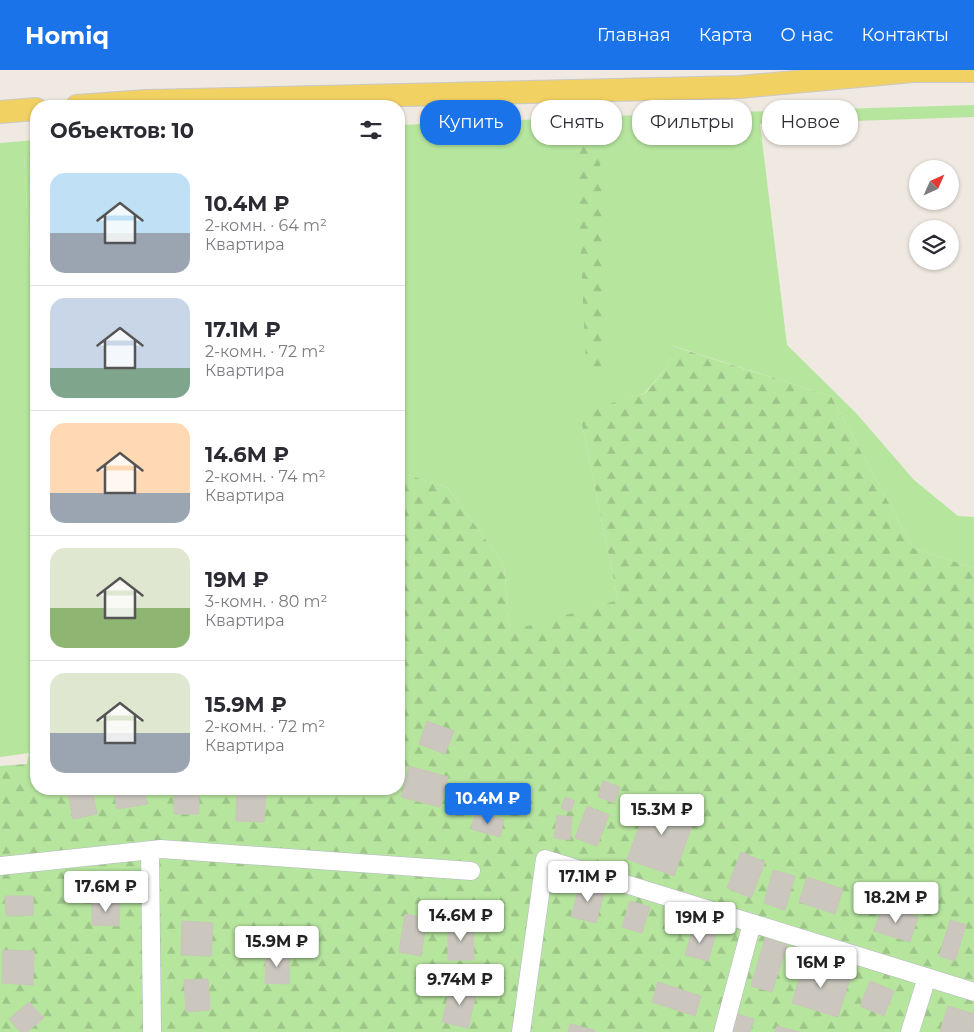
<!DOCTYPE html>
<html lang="ru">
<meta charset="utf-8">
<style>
body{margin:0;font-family:Montserrat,sans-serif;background:#f7f7f7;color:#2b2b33;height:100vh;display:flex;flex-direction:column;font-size:19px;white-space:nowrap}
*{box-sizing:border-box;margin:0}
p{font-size:16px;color:#7c7c81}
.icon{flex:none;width:28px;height:28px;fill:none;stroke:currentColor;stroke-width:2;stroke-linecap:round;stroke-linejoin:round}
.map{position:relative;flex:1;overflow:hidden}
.drawer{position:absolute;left:30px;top:30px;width:375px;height:695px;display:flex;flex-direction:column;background:#fff;border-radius:20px;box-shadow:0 1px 4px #0004}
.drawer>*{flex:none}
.hud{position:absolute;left:420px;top:30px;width:475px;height:45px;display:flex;gap:10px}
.needle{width:32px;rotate:45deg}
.controls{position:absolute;left:909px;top:90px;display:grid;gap:10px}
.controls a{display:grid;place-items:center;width:50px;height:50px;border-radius:50%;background:#fff;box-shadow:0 1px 4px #0004;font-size:25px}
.price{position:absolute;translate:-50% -42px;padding:0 11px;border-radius:5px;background:#fff;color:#222;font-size:16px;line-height:32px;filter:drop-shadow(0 1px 2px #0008)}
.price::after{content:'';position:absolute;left:50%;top:30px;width:15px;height:11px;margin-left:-8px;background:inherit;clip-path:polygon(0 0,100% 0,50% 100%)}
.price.selected{background:#1a73e8;color:#fff}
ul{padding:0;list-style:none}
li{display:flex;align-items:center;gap:15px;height:125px;padding:0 20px}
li+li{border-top:1px solid #e1e1e2}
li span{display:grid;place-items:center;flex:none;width:140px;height:100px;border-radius:15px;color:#555}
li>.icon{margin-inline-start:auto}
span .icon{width:60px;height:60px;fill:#fffc;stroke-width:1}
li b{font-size:21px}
h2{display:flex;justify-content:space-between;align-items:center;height:60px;padding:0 20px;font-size:21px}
.tag{padding:0 18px;border-radius:20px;background:#fff;box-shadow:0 1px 4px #0004;font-size:18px;line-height:45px}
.tag.selected{background:#1a73e8;color:#fff}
header{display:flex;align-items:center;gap:30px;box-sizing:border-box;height:70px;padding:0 25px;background:#1a73e8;color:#fff}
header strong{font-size:24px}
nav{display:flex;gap:28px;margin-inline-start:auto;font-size:18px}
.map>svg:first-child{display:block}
</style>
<header>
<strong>Homiq</strong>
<nav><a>Главная</a><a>Карта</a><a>О нас</a><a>Контакты</a></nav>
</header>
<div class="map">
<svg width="974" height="962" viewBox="0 0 974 962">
<defs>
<pattern id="forest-firs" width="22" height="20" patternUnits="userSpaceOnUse" patternTransform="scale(1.25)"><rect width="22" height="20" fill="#b6e59e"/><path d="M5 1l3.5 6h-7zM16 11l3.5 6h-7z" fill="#9dc588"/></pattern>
</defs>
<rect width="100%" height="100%" fill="#efe9e1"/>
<!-- grass -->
<path fill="#b6e59e" d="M 974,35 L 974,47 L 760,54 L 787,275 L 856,343 L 914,410 L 958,446 L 974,447 L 974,498 L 913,478 L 831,326 L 673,276 L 666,298 L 644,324 L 630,327 L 581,350 L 618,530 L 510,562 L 504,495 L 448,418 L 406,404 L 399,406 L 399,55 L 640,45 Z
M 36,70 L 36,80 L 24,82 L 36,323 L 36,647 L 29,683 L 0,687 L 0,73 Z"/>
<!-- forest -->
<path fill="url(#forest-firs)" d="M 587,55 L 599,58 L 607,282 L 606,289 L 593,306 L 586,295 L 575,57 Z
M 36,80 L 36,323 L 24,81 Z
M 672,276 L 831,326 L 913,478 L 974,498 L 974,962 L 0,962 L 0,696 L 27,694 L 36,647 L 36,719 L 399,719 L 399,406 L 406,404 L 448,418 L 504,495 L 510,561 L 618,530 L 581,350 L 597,338 L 630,327 L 645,324 L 666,298 Z"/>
<!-- building -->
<path fill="#cbc7bf" stroke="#cbc5ba" d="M 427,651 L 454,661 L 445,684 L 419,674 Z
M 409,696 L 448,707 L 440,737 L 401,727 Z
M 603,711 L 620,717 L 614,733 L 598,727 Z
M 92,719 L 97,744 L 73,749 L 68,724 Z
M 128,719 L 144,719 L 147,734 L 117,739 L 114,721 Z
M 174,719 L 199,719 L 199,744 L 174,744 Z
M 237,720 L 266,721 L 264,752 L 236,751 Z
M 651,725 L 697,742 L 674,806 L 627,789 Z
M 565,727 L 575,731 L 570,742 L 561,738 Z
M 587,736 L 609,745 L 597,776 L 575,768 Z
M 476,742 L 504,750 L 500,767 L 471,759 Z
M 557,745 L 572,747 L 570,770 L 554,768 Z
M 741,782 L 765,792 L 751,828 L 727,818 Z
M 773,800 L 795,806 L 785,840 L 764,833 Z
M 807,807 L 843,819 L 835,844 L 799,832 Z
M 580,813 L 605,819 L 596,853 L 571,847 Z
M 5,826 L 33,826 L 33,845 L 6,846 Z
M 92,831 L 120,832 L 119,856 L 92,855 Z
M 630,831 L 650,837 L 642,863 L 622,857 Z
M 882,836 L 918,847 L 910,872 L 874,861 Z
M 405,844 L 427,848 L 421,886 L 399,882 Z
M 950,850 L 966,855 L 955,891 L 939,886 Z
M 182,851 L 213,853 L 211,886 L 181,885 Z
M 448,853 L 473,853 L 474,890 L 448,890 Z
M 693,857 L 716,864 L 708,891 L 685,885 Z
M 765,868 L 787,875 L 772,922 L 751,916 Z
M 3,880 L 34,881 L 33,915 L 2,913 Z
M 266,883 L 289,883 L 289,914 L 265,913 Z
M 804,891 L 851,906 L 838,947 L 792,933 Z
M 208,909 L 210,940 L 186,942 L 184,910 Z
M 870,911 L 894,921 L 884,946 L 860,936 Z
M 658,912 L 701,926 L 695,946 L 652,932 Z
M 451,913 L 477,919 L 468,958 L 442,952 Z
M 29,932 L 44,948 L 27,962 L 20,962 L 9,949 Z
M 948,936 L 974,944 L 973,962 L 940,962 Z
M 734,943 L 754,949 L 750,962 L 728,962 Z
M 570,954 L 594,960 L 594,962 L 568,962 Z
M 777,956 L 799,962 L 775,962 Z"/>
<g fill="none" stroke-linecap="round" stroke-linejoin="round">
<!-- minor casing -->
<g stroke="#b4b7c1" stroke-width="19">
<path id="minor" d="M 150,780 L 152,962
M 0,796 L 161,779 L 471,801
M 521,962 L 545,789 L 974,922
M 723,962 L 752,853
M 910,962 L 927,907"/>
</g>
<!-- major casing -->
<g stroke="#c9c9c9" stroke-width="24">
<path id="major" d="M 77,36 L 146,31 L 740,17 L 913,1 L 974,1
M 0,42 L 36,39"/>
</g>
<!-- minor -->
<use href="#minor" stroke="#fff" stroke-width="18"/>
<!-- major -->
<use href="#major" stroke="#f2d163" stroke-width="22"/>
</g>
</svg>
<div class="controls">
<a><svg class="needle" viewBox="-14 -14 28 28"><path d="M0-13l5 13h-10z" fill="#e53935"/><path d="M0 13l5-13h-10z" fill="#7c7c81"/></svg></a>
<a><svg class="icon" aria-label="layers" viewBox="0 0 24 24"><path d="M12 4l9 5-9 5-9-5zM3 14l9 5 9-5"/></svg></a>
</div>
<b class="price selected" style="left:488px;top:755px">10.4M ₽</b>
<b class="price" style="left:662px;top:766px">15.3M ₽</b>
<b class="price" style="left:588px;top:833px">17.1M ₽</b>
<b class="price" style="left:106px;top:843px">17.6M ₽</b>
<b class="price" style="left:896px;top:854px">18.2M ₽</b>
<b class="price" style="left:461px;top:872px">14.6M ₽</b>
<b class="price" style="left:700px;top:874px">19M ₽</b>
<b class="price" style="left:277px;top:898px">15.9M ₽</b>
<b class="price" style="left:821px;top:919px">16M ₽</b>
<b class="price" style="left:460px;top:936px">9.74M ₽</b>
<div class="hud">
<a class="tag selected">Купить</a>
<a class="tag">Снять</a>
<a class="tag">Фильтры</a>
<a class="tag">Новое</a>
</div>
<section class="drawer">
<h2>Объектов: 10<svg class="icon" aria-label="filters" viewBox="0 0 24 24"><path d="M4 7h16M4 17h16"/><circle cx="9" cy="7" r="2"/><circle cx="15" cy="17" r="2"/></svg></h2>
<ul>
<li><span style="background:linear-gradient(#bfe0f5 60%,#9aa5b1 0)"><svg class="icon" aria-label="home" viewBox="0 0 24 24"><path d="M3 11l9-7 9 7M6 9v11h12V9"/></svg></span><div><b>10.4M ₽</b><p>2-комн. · 64 m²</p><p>Квартира</p></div></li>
<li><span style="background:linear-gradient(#c9d6e8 70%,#7fa58c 0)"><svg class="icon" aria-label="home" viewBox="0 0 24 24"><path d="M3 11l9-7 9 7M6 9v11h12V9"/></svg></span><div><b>17.1M ₽</b><p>2-комн. · 72 m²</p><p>Квартира</p></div></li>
<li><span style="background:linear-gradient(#ffd9b3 70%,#9aa5b1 0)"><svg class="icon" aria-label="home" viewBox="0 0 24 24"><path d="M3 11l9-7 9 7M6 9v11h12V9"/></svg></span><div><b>14.6M ₽</b><p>2-комн. · 74 m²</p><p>Квартира</p></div></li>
<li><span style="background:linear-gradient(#dfe7d0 60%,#8fb573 0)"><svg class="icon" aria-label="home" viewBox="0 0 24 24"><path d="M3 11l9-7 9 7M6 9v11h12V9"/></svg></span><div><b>19M ₽</b><p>3-комн. · 80 m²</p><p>Квартира</p></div></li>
<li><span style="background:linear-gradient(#dfe7d0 60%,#9aa5b1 0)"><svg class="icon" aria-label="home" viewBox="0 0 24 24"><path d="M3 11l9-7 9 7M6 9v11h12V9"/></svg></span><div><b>15.9M ₽</b><p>2-комн. · 72 m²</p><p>Квартира</p></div></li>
</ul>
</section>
</div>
